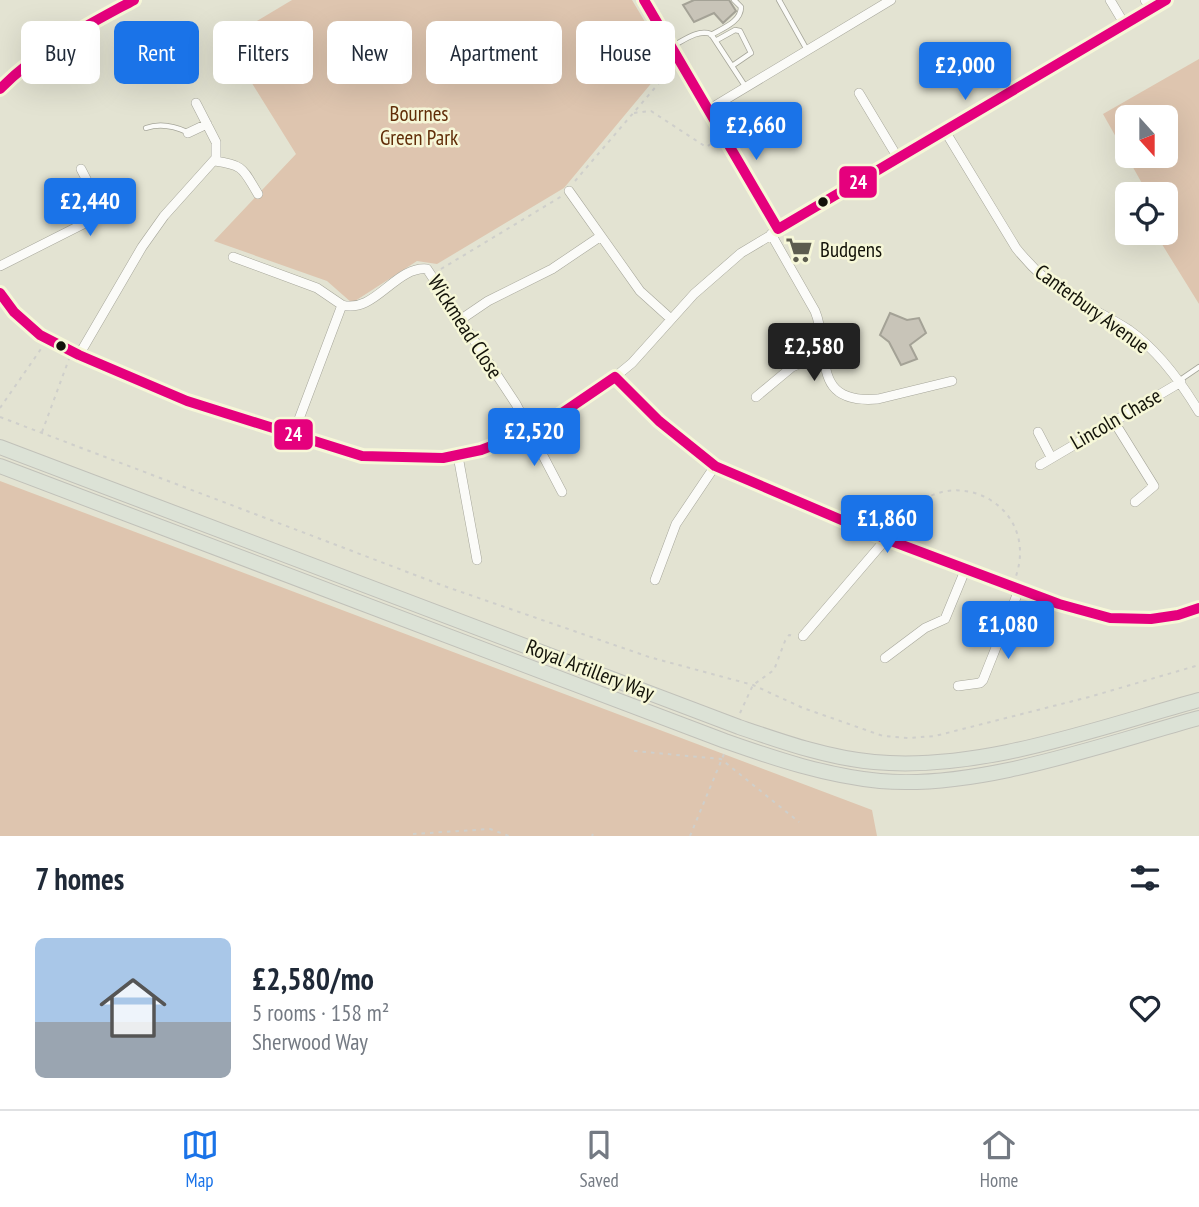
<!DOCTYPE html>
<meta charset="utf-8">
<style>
body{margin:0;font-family:"PT Sans Narrow",sans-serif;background:#f2f2f3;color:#1f2937;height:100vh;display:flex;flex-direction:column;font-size:26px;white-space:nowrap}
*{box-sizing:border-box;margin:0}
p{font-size:23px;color:#747a83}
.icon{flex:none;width:38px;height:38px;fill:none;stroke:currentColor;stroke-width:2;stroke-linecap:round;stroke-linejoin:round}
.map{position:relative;height:836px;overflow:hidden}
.drawer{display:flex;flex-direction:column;background:#fff;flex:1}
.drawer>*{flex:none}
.guide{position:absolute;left:21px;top:21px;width:700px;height:63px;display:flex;gap:14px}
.needle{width:46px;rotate:159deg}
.fabs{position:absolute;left:1115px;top:105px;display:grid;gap:14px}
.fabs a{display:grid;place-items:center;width:63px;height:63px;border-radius:10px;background:#fff;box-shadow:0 7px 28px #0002;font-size:35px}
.price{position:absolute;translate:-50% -60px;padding:0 16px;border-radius:7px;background:#1a73e8;color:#fff;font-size:23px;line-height:46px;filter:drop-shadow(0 2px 4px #0008)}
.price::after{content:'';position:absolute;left:50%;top:42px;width:21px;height:16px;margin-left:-10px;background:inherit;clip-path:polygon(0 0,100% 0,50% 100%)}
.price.active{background:#222;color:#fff}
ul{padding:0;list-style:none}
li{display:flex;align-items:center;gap:21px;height:175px;padding:0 35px}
li span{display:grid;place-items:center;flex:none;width:196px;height:140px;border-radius:10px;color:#555}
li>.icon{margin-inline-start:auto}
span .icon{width:84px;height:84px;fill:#fffc;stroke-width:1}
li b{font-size:30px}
h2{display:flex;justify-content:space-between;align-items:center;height:84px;padding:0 35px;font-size:30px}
.chip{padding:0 24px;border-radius:10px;background:#fff;box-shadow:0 7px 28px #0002;font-size:24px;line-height:63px}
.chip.active{background:#1a73e8;color:#fff}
.tabs{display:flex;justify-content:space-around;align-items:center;height:98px;border-top:2px solid #e0e1e3;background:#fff;font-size:19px;color:#747a83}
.tabs a{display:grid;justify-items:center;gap:4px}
.tabs .active{color:#1a73e8}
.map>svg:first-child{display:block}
</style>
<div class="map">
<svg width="1199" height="836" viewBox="0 0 1199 836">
<rect width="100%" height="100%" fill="#e3e3d2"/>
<!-- green -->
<path fill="#dec5af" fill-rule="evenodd" d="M 292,0 L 632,0 L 669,62 L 564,188 L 437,264 L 417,261 L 352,303 L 327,281 L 214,241 L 296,154 L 225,40 Z
M 1199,59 L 1199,304 L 1155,233 L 1166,233 L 1166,194 L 1148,194 L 1103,114 ZM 1166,117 L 1166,156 L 1127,156 L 1127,117 Z
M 0,481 L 872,810 L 877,836 L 0,836 Z"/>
<!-- building -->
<path fill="#c8c4b8" stroke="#a4a296" stroke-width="2" d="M 694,0 L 729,0 L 736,11 L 723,23 L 714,13 L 694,22 L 683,5 Z
M 890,313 L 907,320 L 919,318 L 926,333 L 910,345 L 917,359 L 901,365 L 889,342 L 880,335 Z"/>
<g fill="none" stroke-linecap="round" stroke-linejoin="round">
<!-- lane casing -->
<g stroke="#a6a69a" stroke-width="6">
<path id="lane" d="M 779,0 L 807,50
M 711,35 C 723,28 741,22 741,7 L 734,0
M 717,40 L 735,30 L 740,31 L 751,53 L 732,66
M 671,47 C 683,41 697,29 711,34 L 745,86
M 146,128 C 160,123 174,126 187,132
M 1180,380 L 1199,367"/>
</g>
<!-- street casing -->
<g stroke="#a6a69a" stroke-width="10">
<path id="street" d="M 644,0 L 778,229
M 1110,0 L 1125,25
M 1145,0 L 1151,9
M 0,89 C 36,48 87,26 134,0
M 859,93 L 898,158
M 708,110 L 891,0
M 945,131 L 1016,248 C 1032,268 1050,285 1072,298 C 1091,309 1111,318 1129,330 C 1159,351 1181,382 1199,412
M 188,133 L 207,124
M 215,161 C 245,165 243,170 258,194
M 569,191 L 640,291 L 671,319
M 71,196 L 90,186
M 771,234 L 815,311 C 832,351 808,405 878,399 L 952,381
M 233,257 L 317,288 L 342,305 L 293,435
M 0,266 L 97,217 L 100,206 L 81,169
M 0,293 L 28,325 L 54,343 L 187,401 L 351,454 L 374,458 L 443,458 L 481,450 L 531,432 L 615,377 L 632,363 L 694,294 L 741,253 L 1166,0
M 342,305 C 375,314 395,266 427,269 L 516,404 L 562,492
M 460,320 L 488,301 L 552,269 L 601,236
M 79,355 L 142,247 L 164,216 L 216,158 L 216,142 L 196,103
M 615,377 L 659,421 L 715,466 L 886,539 L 1059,604 L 1110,618 L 1151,619 L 1178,615 L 1199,608
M 756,397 L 792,367 L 799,364 L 822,359
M 1113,420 L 1154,486 L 1135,502
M 1038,432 L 1051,457
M 458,456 L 477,560
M 1040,465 L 1181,382
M 655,580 L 676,524 L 715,466
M 803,636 L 886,539
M 885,658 L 925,628 L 945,619 L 966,568
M 958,686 L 980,683 L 983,680 L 1019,590"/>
</g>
<!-- primary casing -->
<g stroke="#c1c1b9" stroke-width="16">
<path id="primary" d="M 0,447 L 739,727 C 783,742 828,758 874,762 C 980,772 1097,728 1199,700
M 0,466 L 725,741 C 776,759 827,776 880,781 C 978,790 1104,744 1199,718"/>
</g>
<!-- path -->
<path stroke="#cfcfcb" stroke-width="2" stroke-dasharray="3.5 5" stroke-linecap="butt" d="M 634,113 L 651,111 L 706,147 L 714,142
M 575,181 L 671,69
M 441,269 L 562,196
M 0,408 L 43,346
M 0,417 L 444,586 L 649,657 L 753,685 L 803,708 L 883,736 L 908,738 L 935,736 L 1089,697 L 1199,665
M 42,432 L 69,359
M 896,531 C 935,453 1042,498 1016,576
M 740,713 L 753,685 L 774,670 L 785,641 L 789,635 L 795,636
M 634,751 L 721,759 L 799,822
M 413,834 L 490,829 L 509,836
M 592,836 L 593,834
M 690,836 L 724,754"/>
<!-- lane -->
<use href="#lane" stroke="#fbfbf8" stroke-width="4.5"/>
<!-- street -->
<use href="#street" stroke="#fbfbf8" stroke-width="9"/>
<!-- primary -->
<use href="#primary" stroke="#dce2d6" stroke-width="14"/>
<!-- bus-1 casing -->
<g stroke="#f6f7d8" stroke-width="16">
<path id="bus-1" d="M 644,0 L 778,229 L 1166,0
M 0,89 C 38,50 86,26 134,0
M 0,293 L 14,312 L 40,335 L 79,355 L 187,401 L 362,456 L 443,458 L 481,450 L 543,426 L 615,377 L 659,421 L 715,466 L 886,539 L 1059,604 L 1110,618 L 1151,619 L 1178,615 L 1199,608"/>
</g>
<!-- bus-1 -->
<use href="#bus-1" stroke="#e5007d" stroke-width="10"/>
</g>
<!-- icons -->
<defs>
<g id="supermarket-bare" transform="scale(2.1)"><path d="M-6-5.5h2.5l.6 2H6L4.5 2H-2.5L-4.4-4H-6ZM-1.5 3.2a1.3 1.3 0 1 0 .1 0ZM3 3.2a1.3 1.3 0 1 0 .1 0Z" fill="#5c5c4f" stroke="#f6f7d8" stroke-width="2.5" paint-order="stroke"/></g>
</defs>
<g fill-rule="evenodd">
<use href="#supermarket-bare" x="799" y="250"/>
</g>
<!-- markers -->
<g fill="#131309" stroke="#f6f7d8" stroke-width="2.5">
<circle cx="823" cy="202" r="6"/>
<circle cx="61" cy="346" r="6"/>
</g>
<g text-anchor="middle" stroke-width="5" stroke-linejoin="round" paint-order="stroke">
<!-- park labels -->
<g font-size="21" fill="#612d08" stroke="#f6f7d8">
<text x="419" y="121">Bournes<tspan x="419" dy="24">Green Park</tspan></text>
</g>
<!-- poi labels -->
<g font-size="21" fill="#131309" stroke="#f6f7d8" text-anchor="start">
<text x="820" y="257">Budgens</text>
</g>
<!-- street labels -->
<g font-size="21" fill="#131309" stroke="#f6f7d8">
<text transform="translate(1092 309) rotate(36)" y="7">Canterbury Avenue</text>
<text transform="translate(465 327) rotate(57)" y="7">Wickmead Close</text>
<text transform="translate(1116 419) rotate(-30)" y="7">Lincoln Chase</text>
<text transform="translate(590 670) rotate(21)" y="7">Royal Artillery Way</text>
</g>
</g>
<g stroke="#f6f7d8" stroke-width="2.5">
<rect x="838" y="165" width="40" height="34" rx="7" fill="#e5007d"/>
<rect x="273" y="418" width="41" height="33" rx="7" fill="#e5007d"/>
</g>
<g font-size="19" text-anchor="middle" font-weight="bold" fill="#fff">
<text x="858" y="189">24</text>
<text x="293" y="441">24</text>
</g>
</svg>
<div class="fabs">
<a><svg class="needle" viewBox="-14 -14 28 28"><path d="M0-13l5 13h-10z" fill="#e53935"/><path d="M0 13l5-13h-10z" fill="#747a83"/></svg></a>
<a><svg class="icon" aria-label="locate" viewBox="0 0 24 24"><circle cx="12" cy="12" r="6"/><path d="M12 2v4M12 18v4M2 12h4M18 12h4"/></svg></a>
</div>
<b class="price" style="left:965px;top:102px">£2,000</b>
<b class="price" style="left:756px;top:162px">£2,660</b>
<b class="price" style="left:90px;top:238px">£2,440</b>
<b class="price active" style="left:814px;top:383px">£2,580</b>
<b class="price" style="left:534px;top:468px">£2,520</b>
<b class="price" style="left:887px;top:555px">£1,860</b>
<b class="price" style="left:1008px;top:661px">£1,080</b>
<div class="guide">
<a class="chip">Buy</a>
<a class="chip active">Rent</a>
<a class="chip">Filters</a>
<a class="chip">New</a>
<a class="chip">Apartment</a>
<a class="chip">House</a>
</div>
</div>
<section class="drawer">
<h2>7 homes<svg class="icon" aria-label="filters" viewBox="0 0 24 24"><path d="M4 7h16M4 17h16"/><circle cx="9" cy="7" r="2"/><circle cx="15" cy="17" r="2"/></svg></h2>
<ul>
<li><span style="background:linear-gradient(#a9c7e8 60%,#9aa5b1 0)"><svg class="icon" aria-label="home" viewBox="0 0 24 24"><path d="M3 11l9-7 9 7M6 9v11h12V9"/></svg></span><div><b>£2,580/mo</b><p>5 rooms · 158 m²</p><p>Sherwood Way</p></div><svg class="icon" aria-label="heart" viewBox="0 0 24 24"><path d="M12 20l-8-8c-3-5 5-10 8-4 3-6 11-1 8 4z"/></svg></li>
</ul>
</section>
<nav class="tabs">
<a class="active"><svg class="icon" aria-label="map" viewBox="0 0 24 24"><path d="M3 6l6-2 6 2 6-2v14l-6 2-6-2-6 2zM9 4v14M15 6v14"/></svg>Map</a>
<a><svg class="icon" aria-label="saved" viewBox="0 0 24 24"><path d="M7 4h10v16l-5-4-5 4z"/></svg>Saved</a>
<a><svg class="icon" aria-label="home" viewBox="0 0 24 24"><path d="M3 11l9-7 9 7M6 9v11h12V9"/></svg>Home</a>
</nav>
